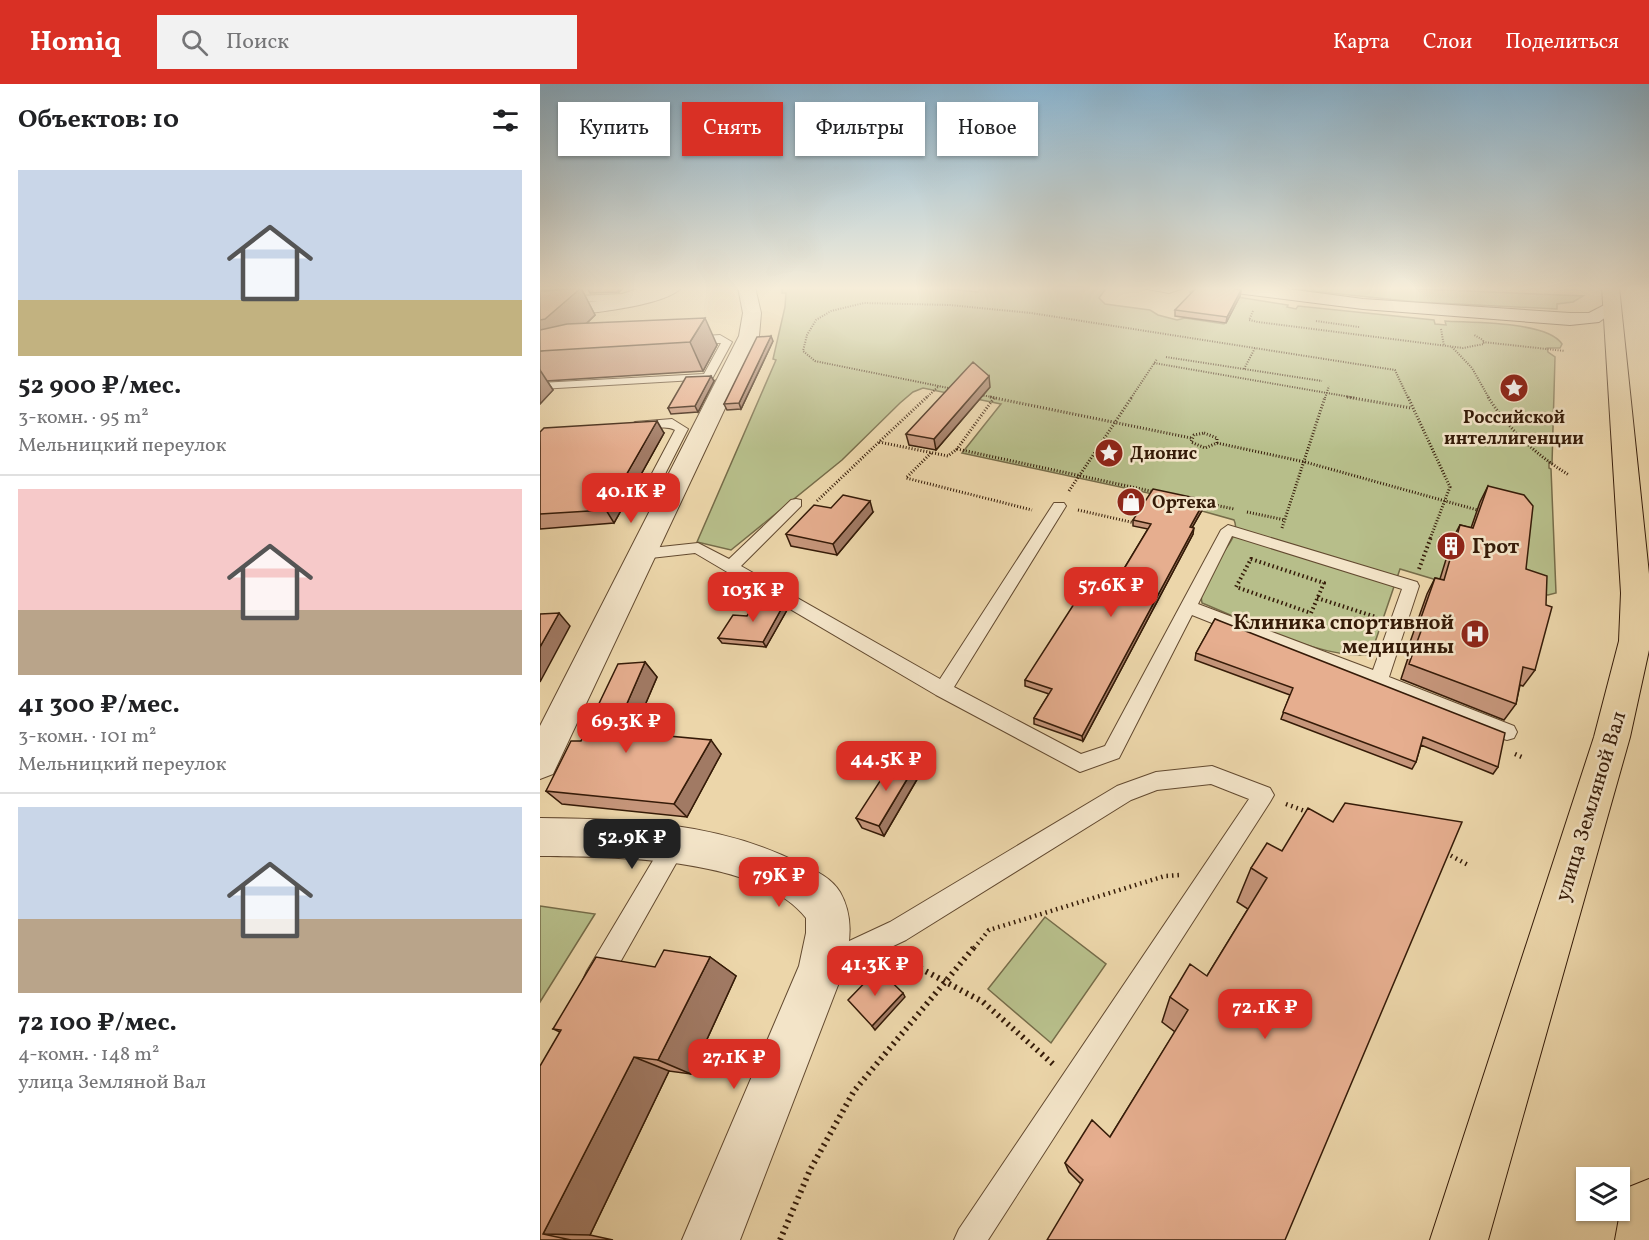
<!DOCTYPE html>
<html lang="ru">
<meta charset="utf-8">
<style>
body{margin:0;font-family:Vollkorn,serif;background:#f2f2f2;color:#202124;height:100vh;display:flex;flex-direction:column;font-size:22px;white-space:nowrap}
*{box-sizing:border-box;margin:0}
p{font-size:20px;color:#757577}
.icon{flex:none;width:33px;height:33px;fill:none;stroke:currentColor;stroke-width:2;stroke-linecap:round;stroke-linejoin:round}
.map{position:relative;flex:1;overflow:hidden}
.sheet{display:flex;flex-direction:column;background:#fff;width:540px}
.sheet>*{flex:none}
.hud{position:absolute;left:18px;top:18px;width:570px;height:54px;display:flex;gap:12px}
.controls{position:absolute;left:1036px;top:1083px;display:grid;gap:12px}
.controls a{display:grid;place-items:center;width:54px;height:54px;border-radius:0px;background:#fff;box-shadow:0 2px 4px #0004;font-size:30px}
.price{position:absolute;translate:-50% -51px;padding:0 14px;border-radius:12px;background:#d93025;color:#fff;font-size:20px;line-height:39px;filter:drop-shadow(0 2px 3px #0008)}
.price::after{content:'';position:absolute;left:50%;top:36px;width:18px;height:14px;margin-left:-9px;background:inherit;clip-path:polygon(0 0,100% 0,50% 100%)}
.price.on{background:#222;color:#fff}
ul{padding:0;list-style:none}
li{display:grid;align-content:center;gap:12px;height:318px;padding:0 18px}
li+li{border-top:2px solid #e0e0e0}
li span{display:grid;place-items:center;height:186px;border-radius:0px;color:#555}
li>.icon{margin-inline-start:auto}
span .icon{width:108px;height:108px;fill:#fffc;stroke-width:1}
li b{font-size:26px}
h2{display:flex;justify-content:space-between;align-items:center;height:72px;padding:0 18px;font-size:26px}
.tag{padding:0 21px;border-radius:0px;background:#fff;box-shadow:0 2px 4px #0004;font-size:21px;line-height:54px}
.tag.on{background:#d93025;color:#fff}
header{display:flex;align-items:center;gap:36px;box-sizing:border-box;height:84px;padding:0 30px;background:#d93025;color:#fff}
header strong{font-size:28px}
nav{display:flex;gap:33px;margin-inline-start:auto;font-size:21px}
.search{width:420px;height:54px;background:#f2f2f2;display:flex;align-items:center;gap:15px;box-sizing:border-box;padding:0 21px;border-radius:0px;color:#757577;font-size:22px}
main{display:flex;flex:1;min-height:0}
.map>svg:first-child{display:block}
</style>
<header>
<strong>Homiq</strong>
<div class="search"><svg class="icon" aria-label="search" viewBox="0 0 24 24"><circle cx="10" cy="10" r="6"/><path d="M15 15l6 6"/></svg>Поиск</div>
<nav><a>Карта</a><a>Слои</a><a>Поделиться</a></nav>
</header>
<main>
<section class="sheet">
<h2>Объектов: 10<svg class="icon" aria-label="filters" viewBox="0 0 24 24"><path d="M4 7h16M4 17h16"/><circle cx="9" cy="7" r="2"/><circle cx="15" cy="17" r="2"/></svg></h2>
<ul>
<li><span style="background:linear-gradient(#c9d6e8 70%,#c2b280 0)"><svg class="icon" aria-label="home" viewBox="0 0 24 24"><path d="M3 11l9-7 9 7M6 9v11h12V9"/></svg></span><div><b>52 900 ₽/мес.</b><p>3-комн. · 95 m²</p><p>Мельницкий переулок</p></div></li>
<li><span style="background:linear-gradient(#f6c9c9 65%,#b9a48a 0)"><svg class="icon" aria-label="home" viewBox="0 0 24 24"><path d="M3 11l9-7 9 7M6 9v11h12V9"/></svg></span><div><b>41 300 ₽/мес.</b><p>3-комн. · 101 m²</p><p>Мельницкий переулок</p></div></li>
<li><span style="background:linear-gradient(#c9d6e8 60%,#b9a48a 0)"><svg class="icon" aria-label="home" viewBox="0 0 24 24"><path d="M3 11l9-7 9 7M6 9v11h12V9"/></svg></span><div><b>72 100 ₽/мес.</b><p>4-комн. · 148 m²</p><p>улица Земляной Вал</p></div></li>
</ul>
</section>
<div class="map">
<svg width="1109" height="1156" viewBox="0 0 1109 1156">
<rect width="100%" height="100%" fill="#ecd6aa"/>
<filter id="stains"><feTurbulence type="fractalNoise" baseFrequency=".00333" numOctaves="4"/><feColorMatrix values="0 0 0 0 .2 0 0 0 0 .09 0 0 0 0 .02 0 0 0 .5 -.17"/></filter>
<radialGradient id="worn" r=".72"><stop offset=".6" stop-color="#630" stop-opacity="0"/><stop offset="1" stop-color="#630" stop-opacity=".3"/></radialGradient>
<!-- green -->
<path fill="#b7be8a" stroke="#766c49" stroke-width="1.5" d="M 242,203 L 391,203 L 438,208 L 443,203 L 567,203 L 559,214 L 565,220 L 610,226 L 618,231 L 637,236 L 645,234 L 684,240 L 691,224 L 651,210 L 650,208 L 653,206 L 748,221 L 747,223 L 756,225 L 758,222 L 894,236 L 895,240 L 906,241 L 905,237 C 932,239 1007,237 1022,260 L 1020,264 L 1007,264 L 1008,268 L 1015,273 L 1012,380 L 1009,378 L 1009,384 L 1011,385 L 1016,509 L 1008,511 L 900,497 L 860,485 L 831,570 C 788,578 704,536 662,519 C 655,487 705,458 694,436 L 662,427 L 664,421 L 422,369 L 461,320 L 383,304 L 373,308 L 360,319 L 302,376 L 191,466 L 157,458 L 236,276 L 233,275 L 245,223 L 246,209 L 242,209 Z
M 733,203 L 834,203 L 1043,212 L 1033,218 L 1017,220 L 1017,225 L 876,218 Z
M 0,822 L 55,830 L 0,918 Z
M 505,833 L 566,880 L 511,959 L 448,905 Z"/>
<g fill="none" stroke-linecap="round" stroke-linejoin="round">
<!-- service casing -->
<g stroke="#634a30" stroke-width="2">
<path id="service" d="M 103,203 L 118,203 L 83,216 L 38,218 L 33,215 L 38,212 L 82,210 Z
M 597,203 L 647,203 L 629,209 Z
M 180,251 L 192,258 L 172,295 L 0,305 L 0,299 L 164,290 L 181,259 L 150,259 L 145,256 L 150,253 Z
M 132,335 L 148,345 L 124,392 L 137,392 L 144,396 L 137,400 L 110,400 L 108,397 L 135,346 C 121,338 101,352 89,342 L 95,338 Z
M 256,415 L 261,416 L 261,422 L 201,482 L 400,595 L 514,419 L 524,419 L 526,422 L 414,603 L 541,670 L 565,662 L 681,446 L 688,441 L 877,498 L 879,502 L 849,593 L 974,642 L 977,648 L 974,654 L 967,656 L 960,654 L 652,531 L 579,674 L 540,688 L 396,611 L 155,469 L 102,475 L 94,470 L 102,465 L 158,459 L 189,475 L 251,416 ZM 692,452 L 862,505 L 833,586 L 658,520 Z
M 672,682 L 730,704 L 734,711 L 730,718 L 448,1156 L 414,1156 L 419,1145 L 709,715 L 671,700 L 617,706 L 591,716 L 366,856 L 286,894 L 277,890 L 273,881 L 277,872 L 350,838 L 577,702 L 616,688 Z
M 135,750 L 143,753 L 146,760 L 143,767 L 65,905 L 56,909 L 47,905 L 43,896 L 47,887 L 127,753 Z"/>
</g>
<!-- minor casing -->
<g stroke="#634a30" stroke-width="2">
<path id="minor" d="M 117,203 L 142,203 C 125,224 28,232 0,233 L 0,223 L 68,216 Z
M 198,203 L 215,203 L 221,229 L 219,252 L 13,690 L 0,695 L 0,642 L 199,252 L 203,229 Z
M 0,734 C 89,735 178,738 259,779 C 274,786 291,793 300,808 C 314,833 310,856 305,883 L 200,1156 L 142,1156 L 259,882 L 266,849 L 266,834 C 217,772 72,773 0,772 Z"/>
</g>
<!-- secondary casing -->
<g stroke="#351b08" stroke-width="2">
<path id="secondary" d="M 680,203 L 733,203 L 823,215 L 1030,229 L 1049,229 L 1072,217 L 1081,222 L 1059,238 L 1030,241 L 823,225 L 688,208 Z"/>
</g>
<!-- primary casing -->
<g stroke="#351b08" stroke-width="2">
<path id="primary" d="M 1062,203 L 1079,203 L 1109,490 L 1109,566 L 1090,653 L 948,1156 L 890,1156 L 1054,653 L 1079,557 L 1081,509 Z
M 1109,1095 L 1109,1156 L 1075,1156 L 1081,1123 L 1089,1103 Z"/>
</g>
<!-- path-far4 -->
<path stroke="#351b08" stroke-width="2" stroke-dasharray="1 1.5" stroke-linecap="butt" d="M 713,227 L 709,236 L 718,238 L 923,264 L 944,260 L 943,256 L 934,251
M 776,237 L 819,243
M 901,245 L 904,262
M 943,258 L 1025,267
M 912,263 L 932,284 L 949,314
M 626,273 L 782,297
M 614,279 L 816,314
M 704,285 L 715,264
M 413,305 L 275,277 L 263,267 L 267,251 L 276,236 L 291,227 L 324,219 L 410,221 L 491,229 L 855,286 L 868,314
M 441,311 L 457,314
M 386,314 L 399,302
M 591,314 L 617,275
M 785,314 L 789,302"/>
<!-- path-far3 -->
<path stroke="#351b08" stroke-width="3" stroke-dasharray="1 2" stroke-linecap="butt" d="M 387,313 L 339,358 L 408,372 L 417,365
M 450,313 L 651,354
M 807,313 L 871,324
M 868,313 L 910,403 L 890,455
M 948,313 C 969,346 996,371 1029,391
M 454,314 L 417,365 L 615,408
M 664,349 L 677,354 L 677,359 L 665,364 L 651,358 L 654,351 Z
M 677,359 L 765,378 L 941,427
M 391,369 L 366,394 L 492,426
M 529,407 L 592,313
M 277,417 L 339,358
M 660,418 L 694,425
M 538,426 L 595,439
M 707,428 L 745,436
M 742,444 L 785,313
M 901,455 L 902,452 L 911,455"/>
<!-- path-far2 -->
<path stroke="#351b08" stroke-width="4" stroke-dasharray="1.5 3" stroke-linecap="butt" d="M 901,453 L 897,465 L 922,473 L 927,460 L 907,453
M 711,475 L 784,499 L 771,529 L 696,503 Z
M 879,485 L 891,453
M 777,514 L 836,533"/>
<!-- path-far1 -->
<path stroke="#351b08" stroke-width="4.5" stroke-dasharray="1.5 4" stroke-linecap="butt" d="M 975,670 L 984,674
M 746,720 L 770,729
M 906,769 L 930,782
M 434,864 L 449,846 L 625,792 L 640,791"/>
<!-- path -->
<path stroke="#351b08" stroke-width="6" stroke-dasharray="2 4.5" stroke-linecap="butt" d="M 363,875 L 443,918 L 513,980
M 240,1156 L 270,1086 L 314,1007 L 435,862"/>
<!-- service -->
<use href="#service" fill="#f3e4c8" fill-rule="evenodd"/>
<!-- minor -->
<use href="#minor" fill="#f3e4c8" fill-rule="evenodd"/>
<!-- secondary -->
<use href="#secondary" fill="#f3e4c8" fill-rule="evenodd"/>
<!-- primary -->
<use href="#primary" fill="#ecd6aa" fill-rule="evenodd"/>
</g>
<!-- wall -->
<path fill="#c6967b" stroke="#351b08" stroke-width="1.5" d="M 0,203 L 22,203 L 19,205 L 41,204 L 55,231 L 47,239 L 177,261 L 163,287 L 7,297 L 13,306 L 0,320 Z
M 47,203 L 84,203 L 79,208 L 50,209 Z
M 701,206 L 700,212 L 686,239 L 635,232 L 635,226 Z
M 233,257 L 201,325 L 187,326 L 184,320 Z
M 174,297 L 158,328 L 131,330 L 128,324 Z
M 450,303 L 396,366 L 369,361 L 366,350 Z
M 0,348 L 124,349 L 74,439 L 0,445 Z
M 948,402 L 986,485 L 995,586 L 983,602 L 980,601 L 976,620 L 964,636 L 861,595 L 872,562 L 869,561 L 887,510 L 895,494 L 900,495 L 912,456 L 920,441 L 931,444 L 940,418 Z
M 665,416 L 665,421 L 652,444 L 653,450 L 543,657 L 494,640 L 494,634 L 509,610 L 485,602 L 485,596 L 567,513 L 608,445 L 593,442 L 593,436 Z
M 291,424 L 333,428 L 297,471 L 251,462 L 246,450 Z
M 247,526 L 226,563 L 182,559 L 178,554 L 207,532 Z
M 675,535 L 958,683 L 953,690 L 881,661 L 876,678 L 872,685 L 741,635 L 750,611 L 655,576 L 656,569 Z
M 105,578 L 117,593 L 93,649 L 181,670 L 147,733 L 22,720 L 6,707 L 41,657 Z
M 379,692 L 344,752 L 322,744 L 316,734 Z
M 793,738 L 541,1100 L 529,1088 L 525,1079 L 570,1053 L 635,948 L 622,938 L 630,913 L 667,892 L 708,825 L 697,818 L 711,784 Z
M 170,873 L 196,892 L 151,990 L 129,987 L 50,1151 L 73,1156 L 0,1156 L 20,948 L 13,945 L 115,883 Z"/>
<!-- shaded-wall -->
<path fill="#a17a64" stroke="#351b08" stroke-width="1.5" d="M 0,203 L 22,203 L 0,220 Z
M 77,203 L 84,203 L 79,208 Z
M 41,204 L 55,231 L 22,263 L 0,267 L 0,236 Z
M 701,206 L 700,212 L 686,239 L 687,233 Z
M 165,234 L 177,261 L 163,287 L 150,258 Z
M 231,252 L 233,257 L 201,325 L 199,319 Z
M 0,286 L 13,306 L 0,320 Z
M 171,292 L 174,297 L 158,328 L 155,322 Z
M 449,292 L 450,303 L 396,366 L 394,355 Z
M 117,337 L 124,349 L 74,439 L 66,426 Z
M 665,416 L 665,421 L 649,449 L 650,443 Z
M 330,417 L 333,428 L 297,471 L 293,460 Z
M 654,444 L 653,450 L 543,657 L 542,652 Z
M 244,520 L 247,526 L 226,563 L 223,558 Z
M 19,529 L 30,542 L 0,598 L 0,563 Z
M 105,578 L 117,593 L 88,661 L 75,647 Z
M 171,656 L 181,670 L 147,733 L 134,720 Z
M 375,682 L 379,692 L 344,752 L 339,742 Z
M 170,873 L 196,892 L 151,990 L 118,976 Z
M 363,909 L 365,913 L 335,946 L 332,942 Z
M 94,973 L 129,987 L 50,1151 L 3,1150 Z"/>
<!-- building -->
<path fill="#e6ae8f" stroke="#351b08" stroke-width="1.5" d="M 657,203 L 687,203 L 701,206 L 687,233 L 635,226 Z
M 41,204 L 5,235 L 0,236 L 0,207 Z
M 165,234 L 150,258 L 0,267 L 0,246 L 27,240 Z
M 231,252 L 199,319 L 184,320 L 217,253 Z
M 433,278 L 449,292 L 394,355 L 366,350 Z
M 171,292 L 155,322 L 128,324 L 146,293 Z
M 117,337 L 66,426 L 0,430 L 0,348 L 4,344 Z
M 948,402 L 984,411 L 993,422 L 986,485 L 1007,492 L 1006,521 L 1012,523 L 995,586 L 983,583 L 976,620 L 869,580 L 881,547 L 877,545 L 895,494 L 904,496 L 920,441 L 933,444 Z
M 613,405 L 665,416 L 650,443 L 654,444 L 542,652 L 494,634 L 512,605 L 485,596 L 543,506 L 567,513 L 611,440 L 593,436 Z
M 303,411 L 330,417 L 293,460 L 246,450 L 274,421 L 291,424 Z
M 217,516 L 244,520 L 223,558 L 178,554 L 193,531 L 207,532 Z
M 19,529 L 0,563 L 0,530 Z
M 675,535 L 965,649 L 958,683 L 883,653 L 876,678 L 743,628 L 753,604 L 656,569 Z
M 105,578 L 75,647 L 171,656 L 134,720 L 6,707 L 31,657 L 41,657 L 78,580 Z
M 357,671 L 375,682 L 339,742 L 316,734 Z
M 805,719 L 922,738 L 745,1156 L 507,1156 L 543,1096 L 525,1079 L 552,1036 L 570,1053 L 648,926 L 630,913 L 637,902 L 650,880 L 667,892 L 727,794 L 711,784 L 727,759 L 742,767 L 768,724 L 793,738 Z
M 124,866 L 170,873 L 118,976 L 94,973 L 3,1150 L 31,1156 L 0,1156 L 0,982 L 21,946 L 13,945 L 56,873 L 115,883 Z
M 338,885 L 363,909 L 332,942 L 308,916 Z"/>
<!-- sky -->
<linearGradient id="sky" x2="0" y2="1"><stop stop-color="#89b5d2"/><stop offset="0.56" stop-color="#f6edd9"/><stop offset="1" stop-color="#f6edd9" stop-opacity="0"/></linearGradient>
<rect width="1109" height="365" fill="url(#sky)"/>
<!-- icons -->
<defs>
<g id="sight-disc" transform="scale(1.5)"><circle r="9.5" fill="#8f2418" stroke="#f3e4c8"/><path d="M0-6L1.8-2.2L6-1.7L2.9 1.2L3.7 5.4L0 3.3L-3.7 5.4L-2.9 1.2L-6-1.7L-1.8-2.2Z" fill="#fff"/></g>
<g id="shop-disc" transform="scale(1.5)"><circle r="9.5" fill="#8f2418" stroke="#f3e4c8"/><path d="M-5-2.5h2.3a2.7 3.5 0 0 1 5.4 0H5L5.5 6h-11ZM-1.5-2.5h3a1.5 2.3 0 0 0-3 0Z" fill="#fff"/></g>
<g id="building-disc" transform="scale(1.5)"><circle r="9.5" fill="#8f2418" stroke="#f3e4c8"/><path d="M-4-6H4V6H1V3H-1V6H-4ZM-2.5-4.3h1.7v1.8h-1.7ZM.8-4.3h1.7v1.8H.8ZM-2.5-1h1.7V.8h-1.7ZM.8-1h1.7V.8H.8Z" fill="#fff"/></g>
<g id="hospital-disc" transform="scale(1.5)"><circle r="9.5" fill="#8f2418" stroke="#f3e4c8"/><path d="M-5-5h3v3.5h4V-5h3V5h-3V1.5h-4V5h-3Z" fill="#fff"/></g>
</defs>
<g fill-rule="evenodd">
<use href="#sight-disc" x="974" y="304"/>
<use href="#sight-disc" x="569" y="369"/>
<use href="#shop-disc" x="591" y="418"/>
<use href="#building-disc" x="911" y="462"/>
<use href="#hospital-disc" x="935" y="550"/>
</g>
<g text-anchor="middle" stroke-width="5" stroke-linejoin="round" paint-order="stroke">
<!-- far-poi labels -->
<g font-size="18" font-weight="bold" fill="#351b08" stroke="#f3e4c8" text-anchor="start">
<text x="974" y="339" text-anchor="middle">Российской<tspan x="974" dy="21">интеллигенции</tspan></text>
<text x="590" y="375">Дионис</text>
<text x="612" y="424">Ортека</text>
</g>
<!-- poi labels -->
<g font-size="21" font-weight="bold" fill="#351b08" stroke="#f3e4c8" text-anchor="start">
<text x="932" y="469">Грот</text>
<text x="914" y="545" text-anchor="end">Клиника спортивной<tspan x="914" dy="24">медицины</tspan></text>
</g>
<!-- street labels -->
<g font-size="21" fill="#351b08" stroke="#f3e4c8">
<text transform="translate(1050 722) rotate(-73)" y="7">улица Земляной Вал</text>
</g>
</g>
<rect width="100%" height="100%" filter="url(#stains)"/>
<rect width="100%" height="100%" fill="url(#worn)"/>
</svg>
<div class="controls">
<a><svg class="icon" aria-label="layers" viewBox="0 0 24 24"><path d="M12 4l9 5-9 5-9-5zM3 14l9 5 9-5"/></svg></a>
</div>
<b class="price" style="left:91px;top:440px">40.1K ₽</b>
<b class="price" style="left:571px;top:534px">57.6K ₽</b>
<b class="price" style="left:213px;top:539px">103K ₽</b>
<b class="price" style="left:86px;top:670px">69.3K ₽</b>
<b class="price" style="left:346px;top:708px">44.5K ₽</b>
<b class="price on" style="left:92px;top:786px">52.9K ₽</b>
<b class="price" style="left:239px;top:824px">79K ₽</b>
<b class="price" style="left:335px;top:913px">41.3K ₽</b>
<b class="price" style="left:725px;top:956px">72.1K ₽</b>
<b class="price" style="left:194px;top:1006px">27.1K ₽</b>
<div class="hud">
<a class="tag">Купить</a>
<a class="tag on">Снять</a>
<a class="tag">Фильтры</a>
<a class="tag">Новое</a>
</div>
</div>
</main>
